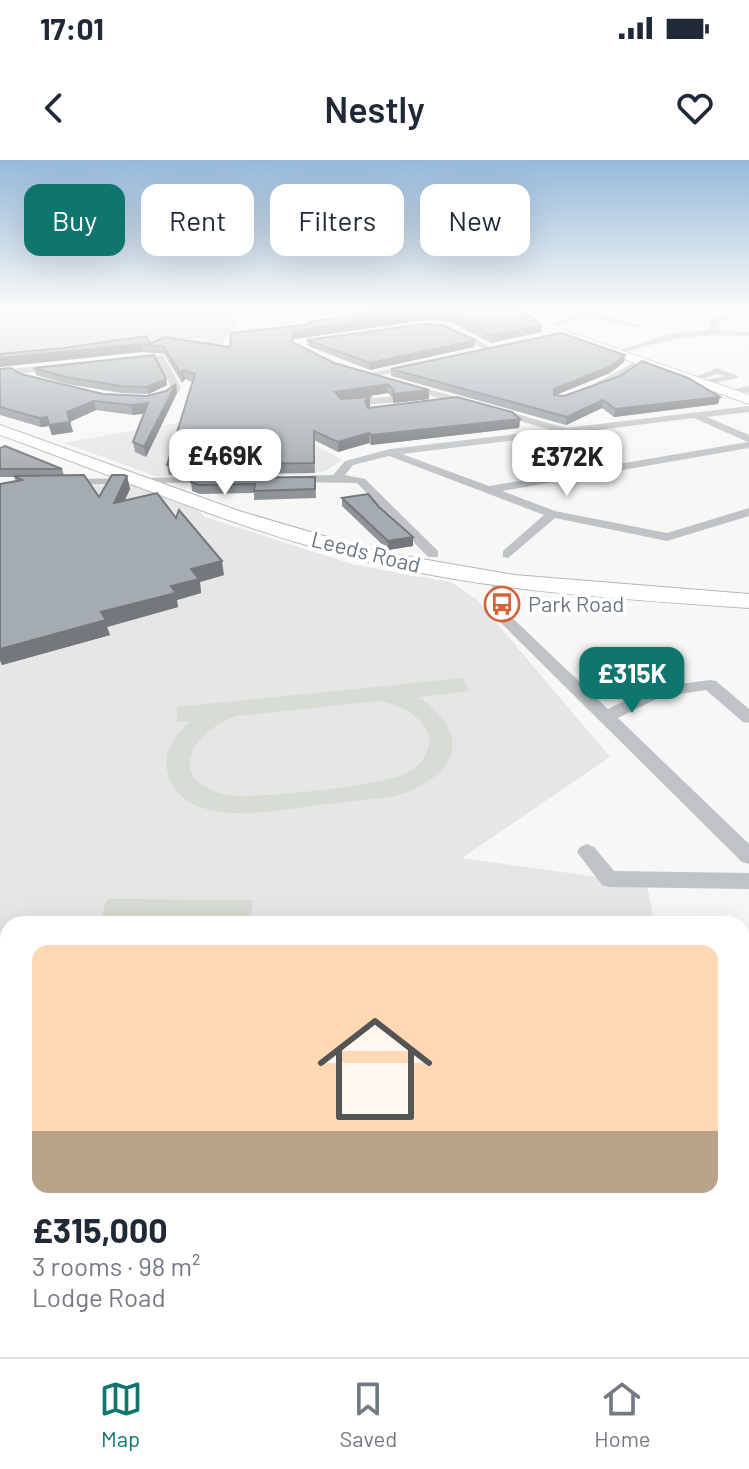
<!DOCTYPE html>
<meta charset="utf-8">
<style>
body{margin:0;font-family:Barlow,sans-serif;background:#f6f6f7;color:#1f2937;height:100vh;display:flex;flex-direction:column;font-size:30px;white-space:nowrap}
*{box-sizing:border-box;margin:0}
p{font-size:26px;color:#747a83}
.icon{flex:none;width:44px;height:44px;fill:none;stroke:currentColor;stroke-width:2;stroke-linecap:round;stroke-linejoin:round}
.map{position:relative;flex:1;overflow:hidden}
.panel{position:absolute;left:0px;top:756px;width:750px;height:442px;display:flex;flex-direction:column;background:#fff;border-radius:24px 24px 0 0;box-shadow:0 8px 32px #0002}
.panel>*{flex:none}
.top-card{position:absolute;left:24px;top:24px;width:702px;height:72px;display:flex;gap:16px}
.price{position:absolute;translate:-50% -68px;padding:0 18px;border-radius:16px;background:#fff;color:#222;font-size:26px;line-height:52px;filter:drop-shadow(0 2px 4px #0008)}
.price::after{content:'';position:absolute;left:50%;top:48px;width:24px;height:18px;margin-left:-12px;background:inherit;clip-path:polygon(0 0,100% 0,50% 100%)}
.price.on{background:#0f766e;color:#fff}
ul{padding:0;list-style:none}
li{display:grid;align-content:center;gap:16px;height:424px;padding:0 32px}
li+li{border-top:2px solid #e0e1e3}
li span{display:grid;place-items:center;height:248px;border-radius:16px;color:#555}
li>.icon{margin-inline-start:auto}
span .icon{width:144px;height:144px;fill:#fffc;stroke-width:1}
li b{font-size:34px}
.tag{padding:0 28px;border-radius:16px;background:#fff;box-shadow:0 8px 32px #0002;font-size:28px;line-height:72px}
.tag.on{background:#0f766e;color:#fff}
.status{display:flex;justify-content:space-between;align-items:center;height:56px;padding:0 40px;background:#fff;direction:ltr}
.status svg{height:22px;fill:currentColor}
header{display:flex;justify-content:space-between;align-items:center;height:104px;padding:0 32px;background:#fff;font-size:36px;font-weight:600}
.tab-bar{display:flex;justify-content:space-around;align-items:center;height:112px;border-top:2px solid #e0e1e3;background:#fff;font-size:22px;color:#747a83}
.tab-bar a{display:grid;justify-items:center;gap:4px}
.tab-bar .on{color:#0f766e}
.map>svg:first-child{display:block}
</style>
<div class="status"><b>17:01</b><svg viewBox="0 0 49 12"><path d="M0 12V9h3v3zM5 12V6h3v6zM10 12V3h3v9zM15 12V0h3v12zM26 1h20v11H26zM47 4h2v5h-2z"/></svg></div>
<header><svg class="icon" aria-label="back" viewBox="0 0 24 24"><path d="M15 5l-7 7 7 7"/></svg>Nestly<svg class="icon" aria-label="heart" viewBox="0 0 24 24"><path d="M12 20l-8-8c-3-5 5-10 8-4 3-6 11-1 8 4z"/></svg></header>
<div class="map">
<svg width="749" height="1197" viewBox="0 0 749 1197">
<rect width="100%" height="100%" fill="#f7f7f5"/>
<!-- built -->
<path fill="#e5e6e5" d="M 262,248 L 309,282 L 342,300 L 325,311 L 307,314 L 161,318 L 64,283 Z
M 136,325 L 197,349 L 205,357 L 355,405 L 451,422 L 477,440 L 610,597 L 462,698 L 647,724 L 654,764 L 8,764 L 8,1190 L 742,1190 L 742,986 L 749,986 L 749,1197 L 0,1197 L 0,327 Z"/>
<!-- green -->
<path fill="#d7dcd5" fill-rule="evenodd" d="M 0,150 L 238,150 L 233,173 L 226,174 L 221,186 L 232,213 L 204,184 L 207,177 L 0,200 Z
M 463,518 L 469,531 L 418,537 C 476,576 456,617 396,636 C 368,639 339,643 311,646 C 270,651 185,670 168,614 C 161,593 175,575 190,561 L 177,562 L 177,547 ZM 378,541 C 401,545 419,553 429,575 C 430,593 421,606 405,614 C 384,625 251,640 227,635 C 165,622 189,572 237,556 Z
M 107,739 L 253,740 L 249,764 L 99,764 Z
M 113,1190 L 390,1190 L 391,1197 L 112,1197 Z
M 453,1190 L 710,1190 L 713,1197 L 454,1197 Z"/>
<g fill="none" stroke-linecap="round" stroke-linejoin="round">
<!-- secondary casing -->
<g stroke="#b2b6bb" stroke-width="2">
<path id="secondary" d="M 514,150 L 526,150 L 566,171 L 749,235 L 749,244 L 558,175 Z"/>
</g>
<!-- primary casing -->
<g stroke="#b3b7ba" stroke-width="2">
<path id="primary" d="M 0,265 L 239,351 L 375,391 L 514,415 L 749,434 L 749,448 C 623,439 497,432 374,403 C 246,374 124,319 0,275 Z"/>
</g>
<!-- street -->
<path fill="#bfc3c6" fill-rule="evenodd" d="M 590,150 L 596,150 L 593,154 L 640,165 L 636,167 L 585,156 L 552,169 L 545,167 Z
M 733,150 L 740,151 L 717,164 L 718,170 L 749,172 L 749,176 C 696,173 670,178 620,194 L 616,192 L 668,174 L 710,170 L 710,161 Z
M 416,163 L 442,164 L 493,188 L 486,190 L 438,168 L 416,167 L 358,175 L 354,173 Z
M 163,195 L 181,227 L 178,233 L 161,240 L 158,235 L 171,227 L 157,200 L 131,200 L 127,198 Z
M 644,197 L 647,202 L 595,229 L 590,226 Z
M 415,202 L 418,207 L 370,218 L 366,215 Z
M 61,204 L 58,209 L 0,216 L 0,210 Z
M 717,208 L 740,217 L 704,226 L 701,221 L 725,216 L 717,214 L 694,222 L 690,219 Z
M 407,223 L 474,242 L 476,244 L 471,247 L 404,228 Z
M 749,226 L 749,232 L 729,235 L 724,232 Z
M 415,231 L 418,236 L 402,242 L 346,246 L 341,243 L 346,240 L 401,236 Z
M 749,246 L 749,252 L 707,257 L 749,275 L 749,288 L 502,331 L 555,351 L 667,373 L 749,348 L 749,356 L 667,381 L 555,358 L 508,398 L 503,397 L 503,391 L 544,355 L 389,296 L 353,305 L 345,315 L 365,319 L 438,391 L 438,397 L 428,397 L 357,323 L 291,322 L 285,319 L 291,316 L 333,315 L 345,301 L 390,289 L 551,270 L 493,253 L 491,251 L 496,248 L 566,268 ZM 694,258 L 748,282 L 489,326 L 402,294 Z
M 213,317 L 219,320 L 217,322 L 67,325 L 61,322 L 67,319 Z
M 499,415 L 506,419 L 505,451 L 608,549 L 650,528 L 710,520 L 716,521 L 749,549 L 749,563 L 743,562 L 706,530 L 660,537 L 618,558 L 749,684 L 749,704 L 742,702 L 493,455 L 492,419 Z
M 587,684 L 594,687 L 614,711 L 749,713 L 749,729 L 609,727 L 602,725 L 577,692 L 580,687 Z"/>
<!-- secondary -->
<use href="#secondary" fill="#fff" fill-rule="evenodd"/>
<!-- primary -->
<use href="#primary" fill="#fff" fill-rule="evenodd"/>
</g>
<!-- wall -->
<path fill="#8e9498" d="M 388,150 L 520,150 L 541,172 L 491,183 L 451,162 L 426,160 L 294,179 L 294,183 L 334,203 L 429,230 L 429,239 L 393,243 L 393,239 L 388,233 L 355,238 L 370,237 L 370,246 L 368,248 L 520,259 L 519,268 L 371,285 L 369,283 L 338,292 L 314,280 L 315,313 L 169,315 L 167,305 L 192,222 L 185,219 L 182,223 L 164,194 L 142,192 L 0,194 L 150,184 L 230,187 L 308,164 L 308,162 Z
M 307,180 L 475,180 L 474,187 L 370,210 L 308,186 Z
M 625,195 L 624,202 L 610,213 L 556,235 L 564,236 L 718,244 L 614,257 L 602,248 L 566,265 L 391,216 L 391,209 Z
M 34,208 L 166,219 L 167,225 L 149,234 L 122,233 L 67,224 L 36,215 Z
M 0,209 L 103,234 L 147,236 L 166,231 L 176,224 L 177,233 L 146,297 L 135,292 L 133,282 L 144,253 L 133,255 L 96,250 L 70,261 L 73,272 L 52,275 L 49,266 L 41,267 L 0,255 Z
M 0,288 L 62,309 L 64,315 L 99,337 L 127,316 L 130,329 L 125,340 L 224,415 L 200,422 L 201,433 L 177,440 L 178,447 L 107,467 L 110,475 L 2,505 L 0,500 L 0,324 L 16,321 L 14,317 L 0,317 Z
M 315,317 L 316,338 L 254,340 L 254,333 L 200,334 L 192,331 L 191,322 Z
M 342,338 L 379,347 L 413,386 L 388,390 L 342,346 Z"/>
<!-- shaded-wall -->
<path fill="#74787c" d="M 426,152 L 426,160 L 294,179 L 293,191 L 294,171 Z
M 542,165 L 541,172 L 491,183 L 492,175 Z
M 475,180 L 474,187 L 370,210 L 370,203 Z
M 140,184 L 142,192 L 0,207 L 0,198 Z
M 625,195 L 624,202 L 610,213 L 553,236 L 554,229 Z
M 183,210 L 185,219 L 182,223 L 181,214 Z
M 166,219 L 167,225 L 149,234 L 147,227 Z
M 176,224 L 177,233 L 146,297 L 144,287 Z
M 388,224 L 388,233 L 336,241 L 335,232 Z
M 429,230 L 429,239 L 393,243 L 393,234 Z
M 370,237 L 370,246 L 365,250 L 365,241 Z
M 720,237 L 718,244 L 614,257 L 615,249 Z
M 603,240 L 602,248 L 566,265 L 567,257 Z
M 94,241 L 96,250 L 70,262 L 67,252 Z
M 148,243 L 150,253 L 133,255 L 131,245 Z
M 47,257 L 70,262 L 73,272 L 52,275 L 49,266 L 41,267 L 39,258 Z
M 520,259 L 519,268 L 371,285 L 371,275 Z
M 369,273 L 369,283 L 338,292 L 338,282 Z
M 127,316 L 130,329 L 117,356 L 114,343 Z
M 413,377 L 413,386 L 388,390 L 388,381 Z
M 222,401 L 224,415 L 200,422 L 201,433 L 177,440 L 178,447 L 107,467 L 110,475 L 2,505 L 0,500 L 0,489 L 171,426 L 191,409 Z"/>
<!-- building -->
<path fill="#a5acb1" stroke="#74787c" stroke-width="2" d="M 388,150 L 520,150 L 542,165 L 492,175 L 452,155 L 426,152 L 294,171 L 292,182 L 334,203 L 429,230 L 393,234 L 394,230 L 388,224 L 335,232 L 341,239 L 370,237 L 365,241 L 368,248 L 457,237 L 512,252 L 520,259 L 371,275 L 369,273 L 338,282 L 314,271 L 314,303 L 167,305 L 195,214 L 183,210 L 181,214 L 163,186 L 140,184 L 0,198 L 0,194 L 64,188 L 146,176 L 150,184 L 164,177 L 230,187 L 231,173 L 311,164 L 308,162 Z
M 426,164 L 444,166 L 475,180 L 370,203 L 307,180 Z
M 561,173 L 625,195 L 612,206 L 554,229 L 554,235 L 564,236 L 620,216 L 642,201 L 688,218 L 720,237 L 615,249 L 603,240 L 567,257 L 391,209 Z
M 154,195 L 166,219 L 147,227 L 120,226 L 66,217 L 34,208 Z
M 11,208 L 21,214 L 103,234 L 147,236 L 166,231 L 176,224 L 144,287 L 133,282 L 148,243 L 131,245 L 94,241 L 67,252 L 70,262 L 49,265 L 47,257 L 39,258 L 0,247 L 0,209 Z
M 5,286 L 62,309 L 0,309 L 0,288 Z
M 84,315 L 99,337 L 112,315 L 124,315 L 127,316 L 114,343 L 157,333 L 176,358 L 179,350 L 222,401 L 191,409 L 199,419 L 171,426 L 176,433 L 101,452 L 106,460 L 0,489 L 0,324 L 22,320 L 14,316 Z
M 315,317 L 315,329 L 254,331 L 255,324 L 199,325 L 191,322 L 192,318 Z
M 368,334 L 379,347 L 413,377 L 388,381 L 342,338 Z"/>
<!-- sky -->
<linearGradient id="sky" x2="0" y2="1"><stop stop-color="#95b9da"/><stop offset="0.47" stop-color="#fbfbfa"/><stop offset="1" stop-color="#fbfbfa" stop-opacity="0"/></linearGradient>
<rect width="749" height="317" fill="url(#sky)"/>
<!-- icons -->
<defs>
<g id="bus-ring" transform="scale(1.8)"><circle r="9.5" fill="#fff" stroke="#d1643c" stroke-width="1.5"/><path d="M-5-6H5V4H4V6H2V4H-2V6H-4V4H-5ZM-3.5-4V0h7V-4ZM-3.5 1.2v1.5H-2V1.2ZM2 1.2v1.5H3.5V1.2Z" fill="#d1643c"/></g>
</defs>
<g fill-rule="evenodd">
<use href="#bus-ring" x="502" y="444"/>
</g>
<g text-anchor="middle" stroke-width="8" stroke-linejoin="round" paint-order="stroke">
<!-- far-street labels -->
<g font-size="22" fill="#6a7783" stroke="#fff">
<text transform="translate(366 392) rotate(14)" y="8">Leeds Road</text>
</g>
<!-- far-poi labels -->
<g font-size="22" fill="#6a7783" stroke="#fff" text-anchor="start">
<text x="528" y="452">Park Road</text>
</g>
</g>
</svg>
<b class="price" style="left:225px;top:337px">£469K</b>
<b class="price" style="left:567px;top:338px">£372K</b>
<b class="price on" style="left:632px;top:555px">£315K</b>
<div class="top-card">
<a class="tag on">Buy</a>
<a class="tag">Rent</a>
<a class="tag">Filters</a>
<a class="tag">New</a>
</div>
<section class="panel">
<ul>
<li><span style="background:linear-gradient(#ffd9b3 75%,#b9a48a 0)"><svg class="icon" aria-label="home" viewBox="0 0 24 24"><path d="M3 11l9-7 9 7M6 9v11h12V9"/></svg></span><div><b>£315,000</b><p>3 rooms · 98 m²</p><p>Lodge Road</p></div></li>
</ul>
</section>
</div>
<nav class="tab-bar">
<a class="on"><svg class="icon" aria-label="map" viewBox="0 0 24 24"><path d="M3 6l6-2 6 2 6-2v14l-6 2-6-2-6 2zM9 4v14M15 6v14"/></svg>Map</a>
<a><svg class="icon" aria-label="saved" viewBox="0 0 24 24"><path d="M7 4h10v16l-5-4-5 4z"/></svg>Saved</a>
<a><svg class="icon" aria-label="home" viewBox="0 0 24 24"><path d="M3 11l9-7 9 7M6 9v11h12V9"/></svg>Home</a>
</nav>
